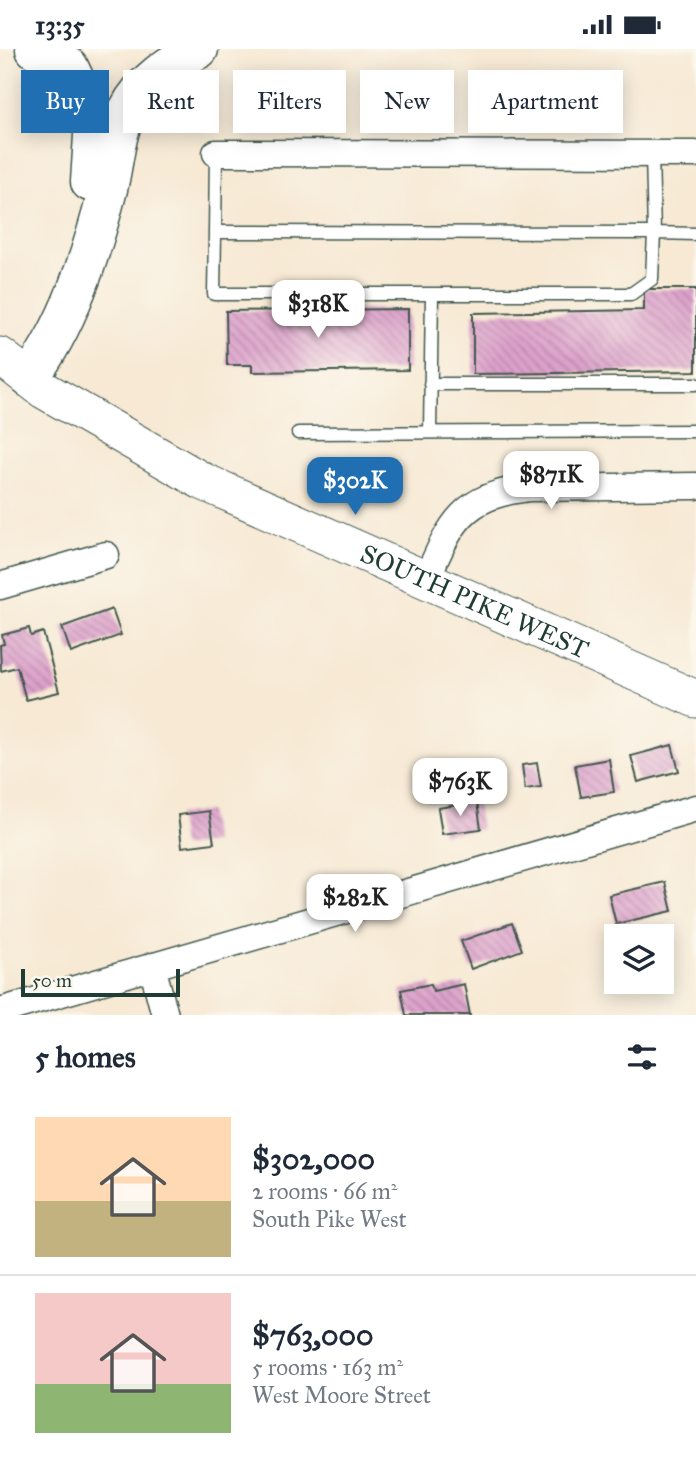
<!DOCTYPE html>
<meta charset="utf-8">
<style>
body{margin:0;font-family:"IM FELL Great Primer",serif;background:#f6f6f7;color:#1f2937;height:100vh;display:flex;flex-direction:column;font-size:26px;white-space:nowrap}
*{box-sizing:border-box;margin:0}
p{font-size:23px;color:#747a83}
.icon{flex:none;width:38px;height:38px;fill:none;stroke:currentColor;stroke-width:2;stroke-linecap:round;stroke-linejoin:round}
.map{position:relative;height:966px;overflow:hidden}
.panel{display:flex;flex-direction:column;background:#fff;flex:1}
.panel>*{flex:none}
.guide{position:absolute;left:21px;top:21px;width:654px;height:63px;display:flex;gap:14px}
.tools{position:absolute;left:604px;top:875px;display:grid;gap:14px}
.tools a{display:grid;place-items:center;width:70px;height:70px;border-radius:0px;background:#fff;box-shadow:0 4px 18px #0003;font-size:35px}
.scale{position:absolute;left:21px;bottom:18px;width:159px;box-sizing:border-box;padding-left:7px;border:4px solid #1f3d34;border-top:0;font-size:19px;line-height:24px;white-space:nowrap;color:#1f3d34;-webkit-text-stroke:5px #fbf7ec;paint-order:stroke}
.price{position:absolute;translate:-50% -60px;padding:0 16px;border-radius:14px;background:#fff;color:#222;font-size:23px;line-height:46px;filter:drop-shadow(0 2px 4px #0008)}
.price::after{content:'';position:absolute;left:50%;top:42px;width:21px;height:16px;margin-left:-10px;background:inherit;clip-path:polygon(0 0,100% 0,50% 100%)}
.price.current{background:#1f6fb2;color:#fff}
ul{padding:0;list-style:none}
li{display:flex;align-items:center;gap:21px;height:175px;padding:0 35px}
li+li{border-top:2px solid #e0e1e3}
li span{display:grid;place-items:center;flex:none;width:196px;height:140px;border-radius:0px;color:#555}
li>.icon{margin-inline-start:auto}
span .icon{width:84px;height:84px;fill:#fffc;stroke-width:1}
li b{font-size:30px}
h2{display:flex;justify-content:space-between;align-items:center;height:84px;padding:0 35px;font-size:30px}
.tag{padding:0 24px;border-radius:0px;background:#fff;box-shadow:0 4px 18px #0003;font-size:24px;line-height:63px}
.tag.current{background:#1f6fb2;color:#fff}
.status{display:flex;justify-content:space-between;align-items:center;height:49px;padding:0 35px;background:#fff;direction:ltr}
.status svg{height:19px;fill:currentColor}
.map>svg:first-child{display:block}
</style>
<div class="status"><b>13:35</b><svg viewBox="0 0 49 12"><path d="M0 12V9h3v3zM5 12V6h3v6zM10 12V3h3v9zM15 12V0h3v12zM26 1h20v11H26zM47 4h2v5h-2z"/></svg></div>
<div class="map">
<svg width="696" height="966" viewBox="0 0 696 966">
<defs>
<pattern id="building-back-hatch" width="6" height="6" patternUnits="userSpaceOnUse" patternTransform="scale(1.75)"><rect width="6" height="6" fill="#dda1cb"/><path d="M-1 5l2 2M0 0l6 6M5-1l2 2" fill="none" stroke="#b384a6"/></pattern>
</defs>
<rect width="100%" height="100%" fill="#fbf7ec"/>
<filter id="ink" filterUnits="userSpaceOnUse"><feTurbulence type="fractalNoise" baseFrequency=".0143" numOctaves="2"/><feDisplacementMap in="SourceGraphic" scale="14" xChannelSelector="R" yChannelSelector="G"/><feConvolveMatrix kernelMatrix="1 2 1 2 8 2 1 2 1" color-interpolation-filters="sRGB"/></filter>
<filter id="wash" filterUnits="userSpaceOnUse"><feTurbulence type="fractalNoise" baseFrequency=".00686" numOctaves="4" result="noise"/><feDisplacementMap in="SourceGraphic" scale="28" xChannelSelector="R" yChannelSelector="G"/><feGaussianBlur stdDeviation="1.57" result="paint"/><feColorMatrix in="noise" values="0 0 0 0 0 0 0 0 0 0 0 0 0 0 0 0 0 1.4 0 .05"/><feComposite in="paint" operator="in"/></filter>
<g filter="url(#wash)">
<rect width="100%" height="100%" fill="#f7e9d4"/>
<g id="blocks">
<!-- building -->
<path fill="url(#building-back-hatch)" d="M 644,240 L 696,240 L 696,322 L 473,325 L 473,264 L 644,261 Z
M 408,260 L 408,321 L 252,323 L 252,316 L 227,316 L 226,262 Z
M 112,560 L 121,586 L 71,604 L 62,578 Z
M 29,579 L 31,587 L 43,583 L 59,643 L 26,651 L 17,618 L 1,622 L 0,596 L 4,595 L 2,586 Z
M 672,696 L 679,722 L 638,733 L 631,707 Z
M 609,710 L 614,743 L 581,748 L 575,716 Z
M 537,714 L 541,738 L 525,740 L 522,716 Z
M 477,753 L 481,780 L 442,785 L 438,759 Z
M 209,762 L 214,794 L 182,798 L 178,766 Z
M 665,833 L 672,862 L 616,875 L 609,846 Z
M 512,874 L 522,901 L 471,920 L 461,892 Z
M 431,935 L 433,942 L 464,935 L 470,966 L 406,966 L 401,941 Z"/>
</g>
</g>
<g filter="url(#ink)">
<use href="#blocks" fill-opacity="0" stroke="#3f574c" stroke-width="2"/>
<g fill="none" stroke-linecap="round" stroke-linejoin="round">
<!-- lane casing -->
<g stroke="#3f574c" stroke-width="15">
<path id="lane" d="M 652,105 L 654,184 L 696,185
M 215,183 L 214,245 L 631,245 L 652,230 L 654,184 L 215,183 L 216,104
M 430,335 L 696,335
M 430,383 L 432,245
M 298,384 L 696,382"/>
</g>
<!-- street casing -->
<g stroke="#3f574c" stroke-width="29">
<path id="street" d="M 216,104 L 696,105
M 426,531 C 451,474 462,447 528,439 L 696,437
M 0,537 L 106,506
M 152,917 L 165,966
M 0,962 L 696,759"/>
</g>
<!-- secondary casing -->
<g stroke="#3f574c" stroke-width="39">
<g id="secondary">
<path id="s1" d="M 0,307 L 44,341 L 202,432 L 696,650"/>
</g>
</g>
<!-- highway casing -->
<g stroke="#3f574c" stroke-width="41">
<path id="highway" d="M 35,0 L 69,18 L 94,71 L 90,133
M 29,329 C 68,278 91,206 107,144 C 114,118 115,85 128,61 C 143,32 171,14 199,0"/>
</g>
<!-- lane -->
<use href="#lane" stroke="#fff" stroke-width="12"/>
<!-- street -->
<use href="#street" stroke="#fff" stroke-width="26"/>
<!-- secondary -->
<use href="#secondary" stroke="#fff" stroke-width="37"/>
<!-- highway -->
<use href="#highway" stroke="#fff" stroke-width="38"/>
</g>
</g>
<g text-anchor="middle" stroke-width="6" stroke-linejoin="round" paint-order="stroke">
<!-- street labels -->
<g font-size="26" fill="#1f3d34" stroke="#fbf7ec">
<text dy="9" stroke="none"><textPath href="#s1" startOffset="536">SOUTH PIKE WEST</textPath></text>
</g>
</g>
</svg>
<div class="tools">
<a><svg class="icon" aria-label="layers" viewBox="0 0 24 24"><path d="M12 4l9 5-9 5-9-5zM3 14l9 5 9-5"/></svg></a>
</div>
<div class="scale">50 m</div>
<b class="price" style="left:318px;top:291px">$318K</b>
<b class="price" style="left:551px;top:462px">$871K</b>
<b class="price current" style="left:355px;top:468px">$302K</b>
<b class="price" style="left:460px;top:769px">$763K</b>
<b class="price" style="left:355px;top:885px">$282K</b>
<div class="guide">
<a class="tag current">Buy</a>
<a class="tag">Rent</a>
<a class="tag">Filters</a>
<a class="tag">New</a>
<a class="tag">Apartment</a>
</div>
</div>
<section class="panel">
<h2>5 homes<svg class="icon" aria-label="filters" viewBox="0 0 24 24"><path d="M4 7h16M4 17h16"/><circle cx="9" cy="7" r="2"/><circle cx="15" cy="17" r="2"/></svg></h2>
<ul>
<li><span style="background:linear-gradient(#ffd9b3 60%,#c2b280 0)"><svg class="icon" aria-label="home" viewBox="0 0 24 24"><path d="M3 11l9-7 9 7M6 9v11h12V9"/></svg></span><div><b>$302,000</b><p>2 rooms · 66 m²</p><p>South Pike West</p></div></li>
<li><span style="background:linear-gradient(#f6c9c9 65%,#8fb573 0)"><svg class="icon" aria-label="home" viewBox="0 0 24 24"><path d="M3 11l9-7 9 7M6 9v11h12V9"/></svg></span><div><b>$763,000</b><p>5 rooms · 163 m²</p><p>West Moore Street</p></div></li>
</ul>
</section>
